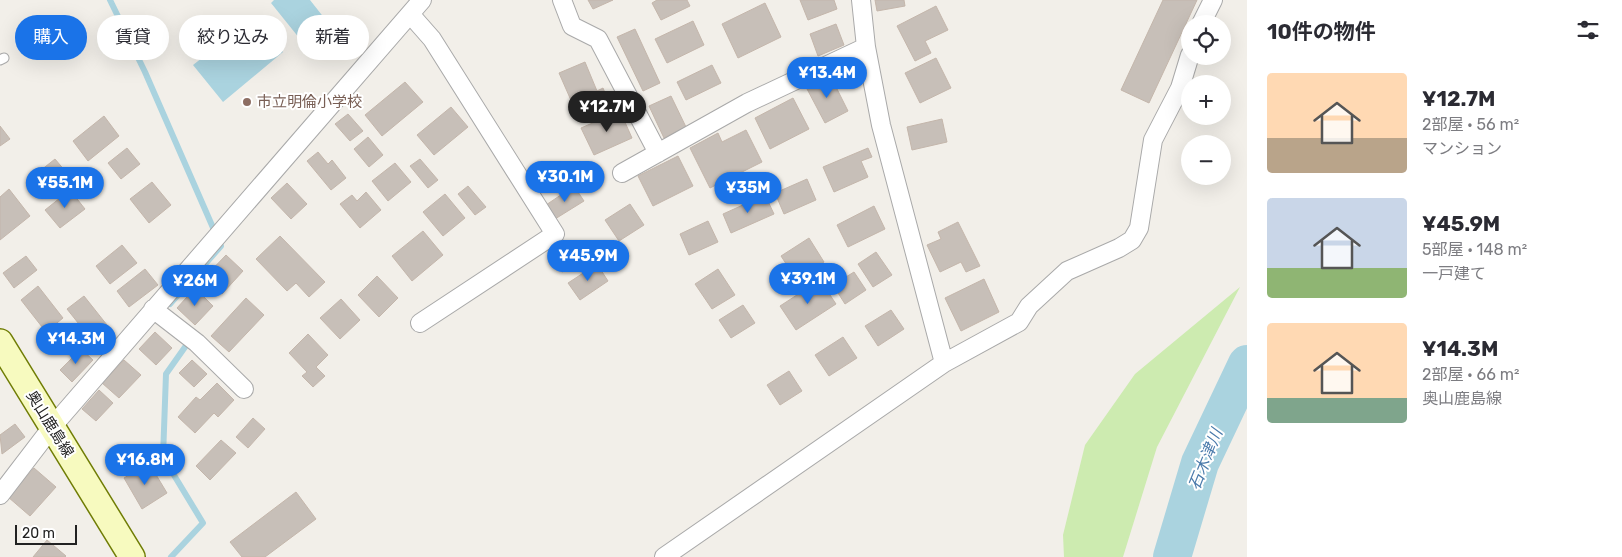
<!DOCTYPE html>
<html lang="ja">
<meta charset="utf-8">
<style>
body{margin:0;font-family:Rubik,"Noto Sans JP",sans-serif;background:#f7f7f7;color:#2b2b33;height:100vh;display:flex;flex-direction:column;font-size:19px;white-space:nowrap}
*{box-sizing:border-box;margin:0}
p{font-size:16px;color:#7c7c81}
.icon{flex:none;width:28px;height:28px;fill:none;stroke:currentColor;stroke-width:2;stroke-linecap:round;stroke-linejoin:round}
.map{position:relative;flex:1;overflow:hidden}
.panel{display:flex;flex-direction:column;background:#fff;width:375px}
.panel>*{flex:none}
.guide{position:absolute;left:15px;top:15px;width:475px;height:45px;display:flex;gap:10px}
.fabs{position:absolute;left:1181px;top:15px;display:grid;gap:10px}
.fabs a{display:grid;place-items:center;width:50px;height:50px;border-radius:50%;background:#fff;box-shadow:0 5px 20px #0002;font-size:25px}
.scale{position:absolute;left:15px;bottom:12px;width:62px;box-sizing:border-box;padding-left:5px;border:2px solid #222;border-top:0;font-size:14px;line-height:18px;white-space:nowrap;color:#222;-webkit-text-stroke:4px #fff;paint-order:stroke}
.price{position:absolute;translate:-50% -42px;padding:0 11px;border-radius:18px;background:#1a73e8;color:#fff;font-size:16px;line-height:32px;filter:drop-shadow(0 1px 2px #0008)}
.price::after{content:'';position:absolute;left:50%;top:30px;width:15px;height:11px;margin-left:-8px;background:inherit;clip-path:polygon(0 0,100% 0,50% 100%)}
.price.selected{background:#222;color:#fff}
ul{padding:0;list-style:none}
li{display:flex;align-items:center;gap:15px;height:125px;padding:0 20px}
li span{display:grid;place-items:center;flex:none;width:140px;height:100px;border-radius:5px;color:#555}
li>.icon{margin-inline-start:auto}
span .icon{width:60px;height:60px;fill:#fffc;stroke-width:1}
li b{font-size:21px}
h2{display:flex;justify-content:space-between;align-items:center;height:60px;padding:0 20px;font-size:21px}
.tag{padding:0 18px;border-radius:22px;background:#fff;box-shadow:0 5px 20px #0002;font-size:18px;line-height:45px}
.tag.selected{background:#1a73e8;color:#fff}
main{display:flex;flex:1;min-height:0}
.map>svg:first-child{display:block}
</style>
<main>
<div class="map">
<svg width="1247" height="557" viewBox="0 0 1247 557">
<rect width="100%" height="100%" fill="#f2efe9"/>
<!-- grass -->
<path fill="#cdebb0" d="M 1240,287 L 1157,447 L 1123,557 L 1064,557 L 1063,535 L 1085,445 L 1135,374 Z"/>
<!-- water -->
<path fill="#aad3df" d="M 274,0 L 310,0 L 325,19 L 300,39 L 271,3 Z
M 254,17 L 283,52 L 223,102 L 193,65 Z"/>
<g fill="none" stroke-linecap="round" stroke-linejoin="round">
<!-- stream -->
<path stroke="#aad3df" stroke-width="6" d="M 110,0 L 145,72 L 221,246 L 170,304
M 171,557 L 203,523 L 163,457 L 166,374 L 190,340"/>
<!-- river -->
<path stroke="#aad3df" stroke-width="38" d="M 1172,557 L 1200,463 L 1247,364"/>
</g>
<!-- building -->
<path fill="#c7bfb8" stroke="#c4b6ab" d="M 588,0 L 613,0 L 593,9 Z
M 657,0 L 687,0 L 690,6 L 661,20 L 652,3 Z
M 800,0 L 834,0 L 837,9 L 808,20 Z
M 875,0 L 904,0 L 905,6 L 877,11 Z
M 1163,0 L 1197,0 L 1149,103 L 1121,90 Z
M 765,3 L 781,37 L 738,58 L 722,24 Z
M 936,6 L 948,30 L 925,41 L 931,53 L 915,61 L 897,26 Z
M 693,21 L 704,45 L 667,63 L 655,39 Z
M 836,24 L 844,45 L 818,56 L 810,34 Z
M 635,29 L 660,83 L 643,91 L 617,37 Z
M 936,58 L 951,88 L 920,103 L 905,73 Z
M 585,62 L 597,91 L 603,88 L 608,100 L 577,114 L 559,73 Z
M 712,65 L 721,83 L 686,100 L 677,82 Z
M 830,75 L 848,111 L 825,123 L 806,87 Z
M 405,82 L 423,102 L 382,136 L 365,115 Z
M 671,96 L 686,127 L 664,138 L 649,106 Z
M 793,98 L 809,129 L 770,149 L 755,118 Z
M 451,107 L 468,127 L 434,155 L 417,135 Z
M 620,111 L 632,138 L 594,155 L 581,128 Z
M 348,114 L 363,131 L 350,141 L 335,124 Z
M 104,116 L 119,136 L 88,161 L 73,141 Z
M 942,119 L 947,142 L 912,150 L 907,127 Z
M 0,126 L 10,139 L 0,146 Z
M 746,130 L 762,162 L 710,188 L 690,148 L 718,133 L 722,142 Z
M 368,137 L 383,155 L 369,167 L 354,149 Z
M 127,148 L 140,164 L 121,179 L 108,163 Z
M 868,148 L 872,157 L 861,161 L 868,177 L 834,192 L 823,167 Z
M 318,152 L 328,164 L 332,160 L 346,178 L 331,190 L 307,161 Z
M 678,156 L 693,186 L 653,206 L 638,176 Z
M 55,159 L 66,172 L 42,191 L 31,178 Z
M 420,159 L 438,180 L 428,188 L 410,166 Z
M 395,163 L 411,182 L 388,201 L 372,181 Z
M 807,179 L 816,200 L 784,214 L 775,193 Z
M 152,182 L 171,205 L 149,223 L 130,199 Z
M 287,183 L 307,204 L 291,219 L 271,198 Z
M 468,186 L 486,207 L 475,215 L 458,194 Z
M 574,186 L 584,201 L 555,219 L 546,205 Z
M 9,189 L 30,216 L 0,240 L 0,197 Z
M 70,190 L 85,209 L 60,228 L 45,210 Z
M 366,192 L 381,210 L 360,228 L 340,204 L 352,195 L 357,201 Z
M 445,194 L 465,218 L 443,236 L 423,212 Z
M 765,195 L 774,214 L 731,233 L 723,214 Z
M 630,204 L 644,225 L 619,241 L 605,220 Z
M 874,206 L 885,229 L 848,247 L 837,225 Z
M 708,221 L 718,242 L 689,255 L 680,234 Z
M 958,222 L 980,266 L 966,272 L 961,262 L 940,272 L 927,245 L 941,239 L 938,232 Z
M 423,231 L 443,255 L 412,281 L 392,256 Z
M 280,236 L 325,282 L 309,297 L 296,283 L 287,291 L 256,259 Z
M 809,238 L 824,262 L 796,279 L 781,256 Z
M 579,243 L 587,256 L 562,272 L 551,255 L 566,245 L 569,249 Z
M 122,245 L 137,263 L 110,284 L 96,266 Z
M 876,252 L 892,275 L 873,287 L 858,264 Z
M 226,255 L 243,271 L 222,294 L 204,278 Z
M 26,256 L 37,270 L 14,288 L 3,273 Z
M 597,264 L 608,281 L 580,300 L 568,283 Z
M 145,269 L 158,285 L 129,307 L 117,291 Z
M 718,269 L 735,295 L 712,309 L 695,284 Z
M 854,272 L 866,290 L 845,304 L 833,285 Z
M 377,276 L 398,298 L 379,317 L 358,295 Z
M 984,279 L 999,312 L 961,331 L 945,298 Z
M 820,280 L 836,304 L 796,330 L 780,306 Z
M 38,286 L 63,318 L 46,332 L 21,300 Z
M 195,288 L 213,306 L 195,325 L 177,308 Z
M 84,296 L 111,330 L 94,343 L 67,309 Z
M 246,298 L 264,315 L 229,352 L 211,336 Z
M 341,299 L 360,320 L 340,339 L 320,318 Z
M 743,305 L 755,323 L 731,338 L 719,320 Z
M 891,310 L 904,329 L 878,346 L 865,326 Z
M 155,332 L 172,348 L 156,365 L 139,349 Z
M 308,334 L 328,355 L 316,367 L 325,376 L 313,387 L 302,376 L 307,372 L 289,353 Z
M 843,337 L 857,358 L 829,376 L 815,355 Z
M 81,349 L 93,360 L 72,382 L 60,370 Z
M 124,360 L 141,375 L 119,398 L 102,383 Z
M 192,360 L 207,374 L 194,387 L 179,373 Z
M 789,371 L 802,391 L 780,405 L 767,385 Z
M 217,383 L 234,400 L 218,417 L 214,413 L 195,433 L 178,417 L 196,397 L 200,400 Z
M 99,390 L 113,403 L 96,421 L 82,409 Z
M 253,418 L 265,429 L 248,448 L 236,437 Z
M 15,424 L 25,437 L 2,454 L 0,435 Z
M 221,440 L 236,453 L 210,480 L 196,466 Z
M 149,463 L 167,493 L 142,509 L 124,478 Z
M 34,468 L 56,487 L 30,516 L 8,497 Z
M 296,492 L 316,519 L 265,557 L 242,557 L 230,542 Z
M 47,540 L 66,556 L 65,557 L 33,557 Z"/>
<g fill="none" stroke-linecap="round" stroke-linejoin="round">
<!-- service casing -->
<g stroke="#a9a9a9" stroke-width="11">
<path id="service" d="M 0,60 L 4,58"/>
</g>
<!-- minor casing -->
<g stroke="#a9a9a9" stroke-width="20">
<path id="minor" d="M 562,0 L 572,26 L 598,39 L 658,153
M 861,0 L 866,47 L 881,125 L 944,363
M 410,14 L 432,39 L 555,234 L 420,323
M 1201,24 L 1213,0
M 622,173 L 747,103 L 866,47
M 153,309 L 197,343 L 244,389
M 0,495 L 52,427 L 422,0
M 664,557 L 944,363 L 1019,322 L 1029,306 L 1067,271 L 1119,248 L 1132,240 L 1139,228 L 1153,140 L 1180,88 L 1190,55"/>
</g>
<!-- secondary casing -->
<g stroke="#707d05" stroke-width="28">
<path id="secondary" d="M 0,342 L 132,557"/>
</g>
<!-- service -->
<use href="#service" stroke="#fff" stroke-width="9"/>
<!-- minor -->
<use href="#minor" stroke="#fff" stroke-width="18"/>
<!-- secondary -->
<use href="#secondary" stroke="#f7fabf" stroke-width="25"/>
</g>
<!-- markers -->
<circle fill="#8d6e63" stroke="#fff" stroke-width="2" cx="247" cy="102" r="5"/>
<g text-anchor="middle" stroke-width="4" stroke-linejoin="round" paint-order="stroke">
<!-- education labels -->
<g font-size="15" fill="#785e54" stroke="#fff" text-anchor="start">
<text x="257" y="107">市立明倫小学校</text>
</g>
<!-- street labels -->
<g font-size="15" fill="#222" stroke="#fff">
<text transform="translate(50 424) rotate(58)" y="5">奥山鹿島線</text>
</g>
<!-- water labels -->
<g font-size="16" font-style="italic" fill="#4a7aab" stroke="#fff">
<text transform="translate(1205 459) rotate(-68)" y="6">石木津川</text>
</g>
</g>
</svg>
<div class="fabs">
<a><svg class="icon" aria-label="locate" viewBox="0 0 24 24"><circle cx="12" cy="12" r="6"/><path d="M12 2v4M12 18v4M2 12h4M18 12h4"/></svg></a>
<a>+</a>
<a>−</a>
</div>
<div class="scale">20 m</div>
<b class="price" style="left:827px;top:99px">¥13.4M</b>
<b class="price selected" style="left:607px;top:133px">¥12.7M</b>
<b class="price" style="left:565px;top:203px">¥30.1M</b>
<b class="price" style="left:65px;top:209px">¥55.1M</b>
<b class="price" style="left:748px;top:214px">¥35M</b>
<b class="price" style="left:588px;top:282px">¥45.9M</b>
<b class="price" style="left:808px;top:305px">¥39.1M</b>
<b class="price" style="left:195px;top:307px">¥26M</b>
<b class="price" style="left:76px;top:365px">¥14.3M</b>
<b class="price" style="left:145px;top:486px">¥16.8M</b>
<div class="guide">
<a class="tag selected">購入</a>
<a class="tag">賃貸</a>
<a class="tag">絞り込み</a>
<a class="tag">新着</a>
</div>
</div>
<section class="panel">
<h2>10件の物件<svg class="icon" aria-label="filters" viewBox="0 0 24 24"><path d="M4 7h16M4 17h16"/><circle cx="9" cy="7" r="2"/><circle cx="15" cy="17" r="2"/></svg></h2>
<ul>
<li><span style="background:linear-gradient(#ffd9b3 65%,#b9a48a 0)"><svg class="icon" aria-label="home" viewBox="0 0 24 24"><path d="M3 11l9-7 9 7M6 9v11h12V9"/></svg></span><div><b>¥12.7M</b><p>2部屋 · 56 m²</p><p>マンション</p></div></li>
<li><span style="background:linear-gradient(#c9d6e8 70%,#8fb573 0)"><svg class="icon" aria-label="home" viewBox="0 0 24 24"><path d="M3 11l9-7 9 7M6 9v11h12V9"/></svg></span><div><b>¥45.9M</b><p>5部屋 · 148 m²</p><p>一戸建て</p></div></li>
<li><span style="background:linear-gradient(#ffd9b3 75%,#7fa58c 0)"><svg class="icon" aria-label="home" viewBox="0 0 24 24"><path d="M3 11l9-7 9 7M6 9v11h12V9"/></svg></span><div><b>¥14.3M</b><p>2部屋 · 66 m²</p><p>奥山鹿島線</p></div></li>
</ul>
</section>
</main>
